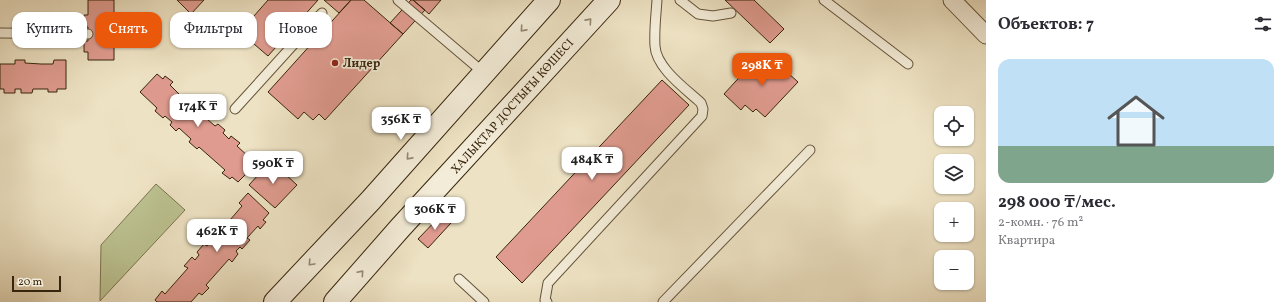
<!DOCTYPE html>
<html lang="ru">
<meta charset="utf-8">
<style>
body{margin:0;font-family:Vollkorn,serif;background:#f2f2f3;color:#2b2b33;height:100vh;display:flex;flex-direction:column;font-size:15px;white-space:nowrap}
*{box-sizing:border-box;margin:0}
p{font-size:13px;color:#7c7c81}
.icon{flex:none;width:22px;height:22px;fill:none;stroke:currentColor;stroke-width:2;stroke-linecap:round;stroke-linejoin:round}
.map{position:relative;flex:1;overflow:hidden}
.drawer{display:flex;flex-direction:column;background:#fff;width:300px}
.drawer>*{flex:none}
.guide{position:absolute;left:12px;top:12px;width:380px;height:36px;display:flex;gap:8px}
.buttons{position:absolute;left:934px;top:106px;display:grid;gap:8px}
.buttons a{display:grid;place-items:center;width:40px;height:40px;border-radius:8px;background:#fff;box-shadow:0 1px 3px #0004;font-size:20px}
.scale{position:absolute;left:12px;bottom:10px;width:49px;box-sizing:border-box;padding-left:4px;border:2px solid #37250d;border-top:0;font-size:11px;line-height:14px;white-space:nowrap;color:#37250d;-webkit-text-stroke:3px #f3ecd8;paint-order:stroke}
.price{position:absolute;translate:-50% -34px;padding:0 9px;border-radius:8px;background:#fff;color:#222;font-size:13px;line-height:26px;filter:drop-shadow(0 1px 2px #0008)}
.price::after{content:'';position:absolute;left:50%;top:24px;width:12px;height:9px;margin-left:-6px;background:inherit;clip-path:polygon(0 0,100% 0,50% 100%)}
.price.selected{background:#ea580c;color:#fff}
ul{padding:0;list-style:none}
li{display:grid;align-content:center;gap:8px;height:212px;padding:0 12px}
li+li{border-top:1px solid #e1e1e2}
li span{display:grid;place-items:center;height:124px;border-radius:12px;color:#555}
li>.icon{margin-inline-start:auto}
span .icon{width:72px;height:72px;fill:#fffc;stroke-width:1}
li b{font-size:17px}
h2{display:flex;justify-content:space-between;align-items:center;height:48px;padding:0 12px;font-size:17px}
.tag{padding:0 14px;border-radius:12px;background:#fff;box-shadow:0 1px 3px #0004;font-size:14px;line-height:36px}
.tag.selected{background:#ea580c;color:#fff}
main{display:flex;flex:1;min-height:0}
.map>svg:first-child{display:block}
</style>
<main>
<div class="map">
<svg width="986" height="302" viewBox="0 0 986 302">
<rect width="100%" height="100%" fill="#ede2c3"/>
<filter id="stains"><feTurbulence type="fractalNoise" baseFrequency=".005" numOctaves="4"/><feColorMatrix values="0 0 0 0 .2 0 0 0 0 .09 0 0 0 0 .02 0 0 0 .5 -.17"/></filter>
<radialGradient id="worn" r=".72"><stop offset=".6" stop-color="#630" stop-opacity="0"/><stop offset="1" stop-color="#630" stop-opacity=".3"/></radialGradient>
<!-- green -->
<path fill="#bcc291" stroke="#7a744f" d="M 156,184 L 185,210 L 100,301 L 101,245 Z"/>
<!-- building -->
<path fill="#df9b8f" stroke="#37250d" d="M 88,0 L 114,0 L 114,13 L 118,13 L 118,24 L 114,24 L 114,33 L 118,33 L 118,45 L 114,45 L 114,60 L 88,60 L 88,52 L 84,52 L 84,41 L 88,41 L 88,27 L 84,27 L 84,15 L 88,15 Z
M 177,0 L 204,0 L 191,14 Z
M 268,0 L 318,0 L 268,56 L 240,32 Z
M 324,0 L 351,0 L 339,13 Z
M 351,0 L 364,0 L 403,34 L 325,120 L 319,114 L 313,120 L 304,112 L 298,119 L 268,92 Z
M 411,0 L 413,0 L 425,10 L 403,34 L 390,23 Z
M 413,0 L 441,0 L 429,14 Z
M 725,0 L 754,0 L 784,29 L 770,43 Z
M 767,54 L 798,82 L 765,117 L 756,109 L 753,112 L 745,105 L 741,110 L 724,94 L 747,69 L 751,73 Z
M 15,60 L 25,60 L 25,63 L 41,64 L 53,64 L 54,60 L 66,60 L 66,89 L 57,89 L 57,92 L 48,92 L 48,89 L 33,89 L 32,93 L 21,93 L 21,89 L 15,89 L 15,93 L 4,93 L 4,89 L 0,89 L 0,64 L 15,64 Z
M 157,74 L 163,79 L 165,76 L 173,82 L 170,85 L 182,97 L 185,94 L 193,101 L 190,104 L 215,126 L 218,124 L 225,130 L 223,133 L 229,139 L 231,136 L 240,143 L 237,146 L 250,158 L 252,155 L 259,161 L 238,182 L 232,177 L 230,179 L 222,173 L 225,170 L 199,147 L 197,149 L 189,142 L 191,139 L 179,128 L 176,131 L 170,125 L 172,122 L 165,116 L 163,118 L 155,111 L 157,108 L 140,92 Z
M 662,80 L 689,105 L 522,283 L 496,257 Z
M 271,161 L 297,185 L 275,208 L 249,185 Z
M 248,193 L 269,213 L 263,220 L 266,222 L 260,229 L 258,226 L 247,238 L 250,240 L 242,249 L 240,247 L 236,251 L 238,254 L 232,262 L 229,259 L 206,285 L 209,288 L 202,295 L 199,293 L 191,302 L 157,302 L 155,300 L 162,291 L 165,294 L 188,268 L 184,266 L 192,257 L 195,260 L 199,255 L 197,252 L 204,244 L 207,246 L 217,235 L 214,232 L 221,224 L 224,227 L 242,206 L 239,203 Z
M 442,214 L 451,223 L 428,248 L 418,239 Z"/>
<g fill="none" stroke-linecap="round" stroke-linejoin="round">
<!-- service casing -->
<g stroke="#64543a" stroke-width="11">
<path id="service" d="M 398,0 L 484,73
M 680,0 L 698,14 L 713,16 L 731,13
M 824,0 L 908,64
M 0,33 L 88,34
M 235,109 L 322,13
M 459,279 L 484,302
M 547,302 L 545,300 L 548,283 L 702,116 L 703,109 L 701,103 C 686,89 656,68 655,46 C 654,31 656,15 657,0
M 663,302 L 810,150"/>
</g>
<!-- minor casing -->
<g stroke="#64543a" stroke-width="19">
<path id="minor" d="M 952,0 L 986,35"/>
</g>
<!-- secondary casing -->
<g stroke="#37250d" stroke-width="24">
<path id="secondary" d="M 275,302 L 371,200 L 549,0
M 335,302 L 400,228 L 609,0"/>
</g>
<!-- service -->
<use href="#service" stroke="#f3ecd8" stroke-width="9"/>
<!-- minor -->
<use href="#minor" stroke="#f3ecd8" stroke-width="17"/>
<!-- secondary -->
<use href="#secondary" stroke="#f3ecd8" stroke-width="22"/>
</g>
<!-- one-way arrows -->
<defs><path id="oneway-chevron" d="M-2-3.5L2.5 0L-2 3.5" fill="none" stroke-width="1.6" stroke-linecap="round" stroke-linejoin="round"/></defs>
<g stroke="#958872">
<use href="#oneway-chevron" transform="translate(589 21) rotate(-48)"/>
<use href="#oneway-chevron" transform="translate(523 29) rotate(132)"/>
<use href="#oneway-chevron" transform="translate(409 157) rotate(132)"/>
<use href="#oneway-chevron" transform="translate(311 263) rotate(133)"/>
<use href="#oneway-chevron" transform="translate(361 273) rotate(-49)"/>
</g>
<!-- markers -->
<circle fill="#8f2418" stroke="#f3ecd8" stroke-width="1.5" cx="335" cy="63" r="4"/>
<g text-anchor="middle" stroke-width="3.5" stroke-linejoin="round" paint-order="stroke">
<!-- poi labels -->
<g font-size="12" font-weight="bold" fill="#37250d" stroke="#f3ecd8" text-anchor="start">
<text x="343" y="67">Лидер</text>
</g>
<!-- street labels -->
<g font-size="12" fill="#37250d" stroke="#f3ecd8">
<text transform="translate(512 106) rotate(-48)" y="4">ХАЛЫҚТАР ДОСТЫҒЫ КӨШЕСІ</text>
</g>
</g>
<rect width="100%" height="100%" filter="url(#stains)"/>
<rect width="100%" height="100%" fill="url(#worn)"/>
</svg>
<div class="buttons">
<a><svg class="icon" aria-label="locate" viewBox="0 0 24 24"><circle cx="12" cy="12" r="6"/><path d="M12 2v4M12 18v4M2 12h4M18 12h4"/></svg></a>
<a><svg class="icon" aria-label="layers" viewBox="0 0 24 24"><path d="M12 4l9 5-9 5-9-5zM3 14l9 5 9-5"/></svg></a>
<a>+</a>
<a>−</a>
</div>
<div class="scale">20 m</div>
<b class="price selected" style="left:762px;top:87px">298K ₸</b>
<b class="price" style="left:198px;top:128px">174K ₸</b>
<b class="price" style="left:401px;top:141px">356K ₸</b>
<b class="price" style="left:592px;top:181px">484K ₸</b>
<b class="price" style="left:273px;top:185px">590K ₸</b>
<b class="price" style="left:435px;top:231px">306K ₸</b>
<b class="price" style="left:217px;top:253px">462K ₸</b>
<div class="guide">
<a class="tag">Купить</a>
<a class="tag selected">Снять</a>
<a class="tag">Фильтры</a>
<a class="tag">Новое</a>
</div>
</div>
<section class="drawer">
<h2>Объектов: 7<svg class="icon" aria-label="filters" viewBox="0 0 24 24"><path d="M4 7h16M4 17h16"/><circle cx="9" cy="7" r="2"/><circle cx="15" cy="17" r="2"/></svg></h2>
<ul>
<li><span style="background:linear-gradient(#bfe0f5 70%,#7fa58c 0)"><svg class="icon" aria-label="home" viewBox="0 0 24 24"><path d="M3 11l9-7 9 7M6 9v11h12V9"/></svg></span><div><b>298 000 ₸/мес.</b><p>2-комн. · 76 m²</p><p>Квартира</p></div></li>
</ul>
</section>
</main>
